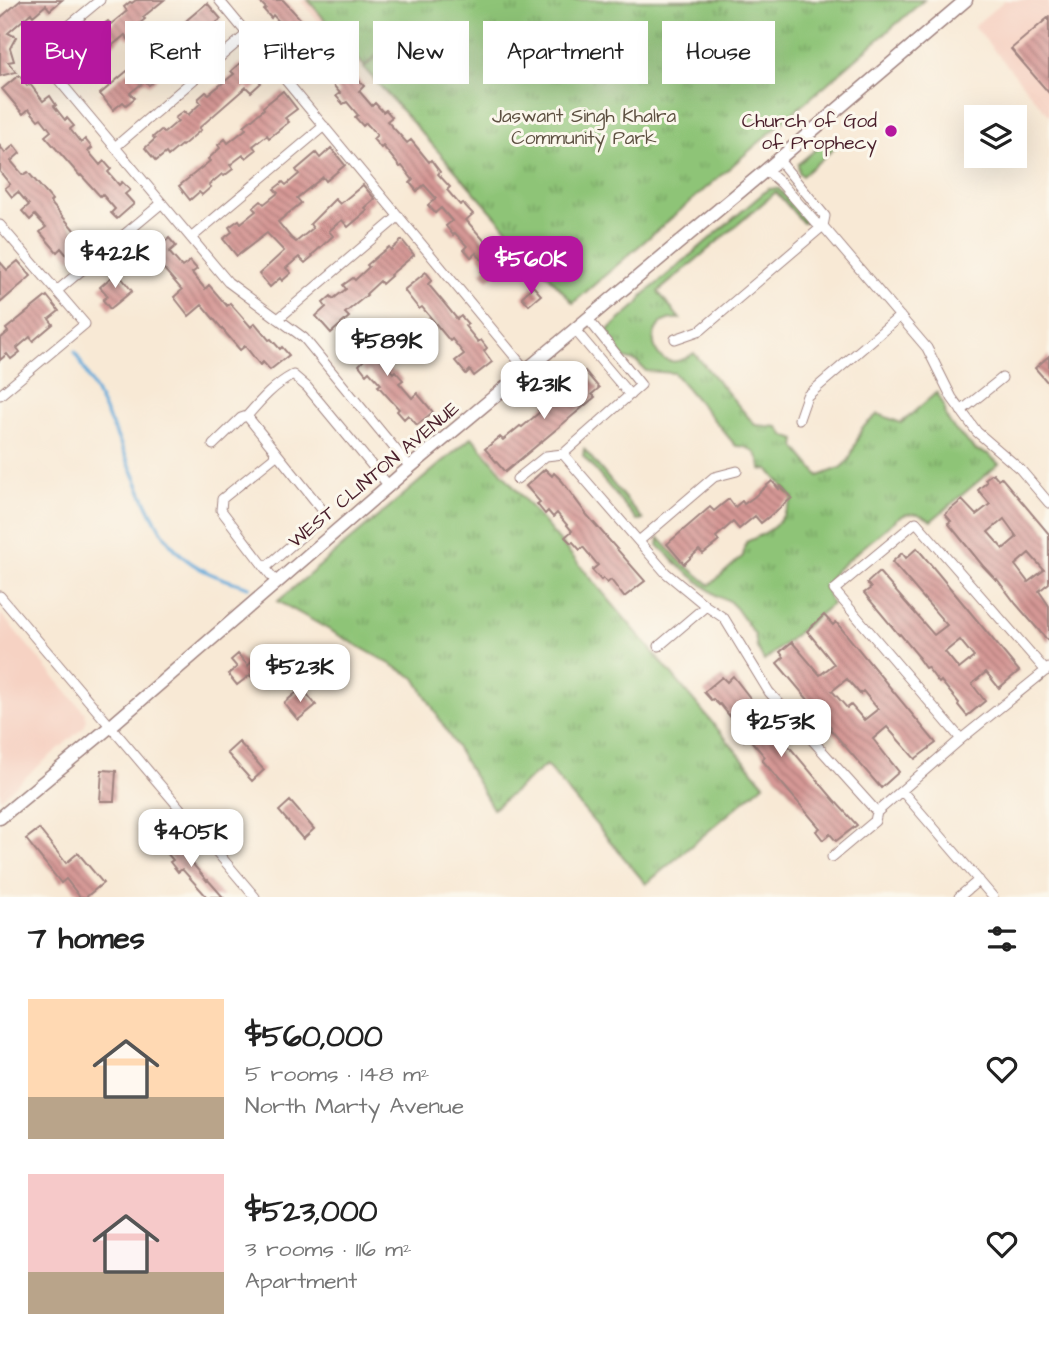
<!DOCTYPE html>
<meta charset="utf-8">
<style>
body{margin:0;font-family:"Architects Daughter",sans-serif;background:#f6f6f6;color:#222;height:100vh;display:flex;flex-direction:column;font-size:26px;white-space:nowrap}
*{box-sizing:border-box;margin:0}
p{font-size:23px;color:#767676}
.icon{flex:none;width:38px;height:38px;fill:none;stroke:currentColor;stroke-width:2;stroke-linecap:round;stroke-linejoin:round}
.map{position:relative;height:897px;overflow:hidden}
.sheet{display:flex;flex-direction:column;background:#fff;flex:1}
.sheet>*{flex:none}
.top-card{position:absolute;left:21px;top:21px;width:1008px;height:63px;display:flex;gap:14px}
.tools{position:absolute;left:964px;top:105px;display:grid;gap:14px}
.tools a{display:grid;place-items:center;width:63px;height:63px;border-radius:0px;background:#fff;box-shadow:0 7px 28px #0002;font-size:35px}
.price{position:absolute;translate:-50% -60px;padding:0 16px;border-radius:14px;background:#fff;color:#222;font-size:23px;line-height:46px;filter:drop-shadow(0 2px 4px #0008)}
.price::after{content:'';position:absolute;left:50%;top:42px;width:21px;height:16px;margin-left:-10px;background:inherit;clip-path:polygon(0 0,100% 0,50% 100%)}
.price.selected{background:#b5179e;color:#fff}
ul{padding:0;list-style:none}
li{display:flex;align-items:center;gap:21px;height:175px;padding:0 28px}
li span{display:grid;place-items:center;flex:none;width:196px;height:140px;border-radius:0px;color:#555}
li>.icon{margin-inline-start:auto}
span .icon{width:84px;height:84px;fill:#fffc;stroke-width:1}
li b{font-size:30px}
h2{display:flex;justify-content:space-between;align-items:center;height:84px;padding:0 28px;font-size:30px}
.pill{padding:0 24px;border-radius:0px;background:#fff;box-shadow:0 7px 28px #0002;font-size:24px;line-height:63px}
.pill.selected{background:#b5179e;color:#fff}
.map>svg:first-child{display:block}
</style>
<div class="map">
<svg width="1049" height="897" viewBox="0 0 1049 897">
<defs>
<pattern id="grass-tufts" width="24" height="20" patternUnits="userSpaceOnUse" patternTransform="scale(1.75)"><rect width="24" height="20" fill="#8ec477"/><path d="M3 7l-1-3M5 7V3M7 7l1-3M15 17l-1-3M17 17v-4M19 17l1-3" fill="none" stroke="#769f62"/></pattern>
<pattern id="building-back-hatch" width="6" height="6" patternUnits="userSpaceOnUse" patternTransform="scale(1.75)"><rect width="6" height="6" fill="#d59895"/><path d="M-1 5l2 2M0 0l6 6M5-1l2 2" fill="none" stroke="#af7b7a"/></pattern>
</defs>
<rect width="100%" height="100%" fill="#fbf7ec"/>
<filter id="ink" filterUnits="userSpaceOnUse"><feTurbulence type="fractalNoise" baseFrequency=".0143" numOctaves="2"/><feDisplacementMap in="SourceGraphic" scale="14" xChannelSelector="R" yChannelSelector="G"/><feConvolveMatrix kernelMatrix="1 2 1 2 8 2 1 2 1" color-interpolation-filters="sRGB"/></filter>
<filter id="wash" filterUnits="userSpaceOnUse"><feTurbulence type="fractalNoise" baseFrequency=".00686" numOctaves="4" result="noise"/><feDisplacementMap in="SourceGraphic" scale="28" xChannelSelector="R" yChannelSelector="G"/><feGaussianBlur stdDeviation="1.57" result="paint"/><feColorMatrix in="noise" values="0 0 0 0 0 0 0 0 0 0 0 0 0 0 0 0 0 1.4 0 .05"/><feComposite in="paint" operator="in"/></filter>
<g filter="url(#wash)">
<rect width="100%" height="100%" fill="#f8e9d5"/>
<!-- built -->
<path fill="#f6d2c3" d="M 300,0 L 308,0 L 364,66 L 352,61 Z
M 1005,0 L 1049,0 L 1049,116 L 974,26 Z
M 0,613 L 85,713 L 86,721 L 84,727 L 0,799 Z"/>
<!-- grass -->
<path fill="url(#grass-tufts)" stroke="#6c7251" stroke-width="2" d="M 308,0 L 924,0 L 573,303 L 364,68 L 413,25 L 364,66 Z
M 828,139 L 836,147 L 802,176 L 799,173 L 798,164 Z
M 778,188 L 808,221 L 803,223 L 776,192 L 658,292 L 680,319 C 636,315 652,385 694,353 L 755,425 L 778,427 L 785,436 L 796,440 L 795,447 L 819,476 L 840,468 L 849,460 L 862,428 L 878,414 L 901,423 L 937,392 L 944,406 L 946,417 L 955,430 L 976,450 L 988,454 L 999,464 L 931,521 C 920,512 910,511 898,518 L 835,571 C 826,582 825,592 832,604 L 764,661 L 757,648 L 755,635 L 736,608 L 728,600 L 717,596 L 679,566 L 658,545 L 659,538 L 677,558 L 710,585 L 743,556 L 746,542 C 774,530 779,526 793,498 L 769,470 L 761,469 C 760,454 751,446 736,446 L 674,373 L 646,371 L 637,362 L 624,358 L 609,340 L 608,330 L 639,303 L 643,295 L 653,287 L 768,189 Z
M 472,437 L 764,784 L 646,884 L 546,765 L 493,809 L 415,678 L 278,601 Z
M 584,449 L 643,520 L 637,520 L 583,456 Z"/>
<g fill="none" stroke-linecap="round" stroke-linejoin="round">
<!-- stream -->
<path stroke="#63a9d9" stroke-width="3.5" d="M 75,352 C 96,390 114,429 131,468 C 144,498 155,528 178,552 C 198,572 223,579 249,587"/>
</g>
<g id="blocks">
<!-- building -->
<path fill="url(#building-back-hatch)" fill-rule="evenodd" d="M 21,0 L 62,0 L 50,10 L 46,5 L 33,16 L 31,13 L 8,33 L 16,37 L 10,48 L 14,61 L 8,62 L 16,72 L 0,76 L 0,18 Z
M 136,0 L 164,0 L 143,17 L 145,19 L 132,30 L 135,34 L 128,39 L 125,35 L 97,58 L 98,60 L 89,68 L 87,65 L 78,72 L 67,58 L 101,31 L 98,28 L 108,21 L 111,24 L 127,11 L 124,7 L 130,2 L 132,3 Z
M 258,0 L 283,0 L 325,46 L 323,47 L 350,78 L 354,75 L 364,86 L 359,91 L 372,106 L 375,103 L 383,112 L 386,110 L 392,117 L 387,121 L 407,143 L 411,140 L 429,162 L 431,160 L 440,172 L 438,174 L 450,187 L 447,190 L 460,205 L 463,203 L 473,214 L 466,220 L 489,246 L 493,242 L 507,257 L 495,268 L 497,271 L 488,280 L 481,272 L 487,266 L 476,253 L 471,257 L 464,249 L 467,246 L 455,233 L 453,235 L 446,226 L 452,221 L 441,208 L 435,213 L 428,205 L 436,198 L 424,185 L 417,191 L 410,183 L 413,180 L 402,166 L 400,167 L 383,146 L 381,148 L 373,139 L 377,135 L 366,123 L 363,126 L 355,117 L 358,115 L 347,102 L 343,104 L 336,96 L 340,93 L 329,80 L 326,83 L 318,75 L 322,72 L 310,59 L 307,61 L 300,53 L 303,51 L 291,38 L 289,39 L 282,31 L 285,28 L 273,15 L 271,18 L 264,10 L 266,8 Z
M 207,3 L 221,19 L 210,28 L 213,32 L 193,48 L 191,45 L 177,58 L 179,60 L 170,67 L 167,63 L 153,74 L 157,79 L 149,85 L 145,81 L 130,93 L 135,98 L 126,105 L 123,102 L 113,110 L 100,94 L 127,71 L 129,73 L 165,42 L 166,43 L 179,33 L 177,31 L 188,19 Z
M 1049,17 L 1049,93 L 1011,49 Z
M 253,58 L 268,75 L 260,82 L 261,83 L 251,92 L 246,87 L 199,128 L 201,130 L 182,146 L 181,145 L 168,156 L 166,153 L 156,161 L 145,148 L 155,139 L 153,137 L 161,130 L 164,133 L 178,121 L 175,118 L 184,111 L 188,115 L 201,103 L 198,99 L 206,92 L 209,94 L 234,74 L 231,71 L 240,63 L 243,67 Z
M 19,75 L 27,86 L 30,84 L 43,101 L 50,96 L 56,105 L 54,106 L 65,120 L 67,118 L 74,126 L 70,129 L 81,143 L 85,139 L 92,148 L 88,151 L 100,165 L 104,161 L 111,169 L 108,172 L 119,185 L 122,182 L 130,190 L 125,194 L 134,204 L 117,219 L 111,213 L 115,209 L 102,194 L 100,196 L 81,175 L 80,176 L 45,136 L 51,131 L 41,118 L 38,120 L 29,109 L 23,114 L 2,89 Z
M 283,91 L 297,109 L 285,118 L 289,122 L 269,138 L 267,135 L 253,146 L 256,150 L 246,158 L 243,155 L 230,165 L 233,169 L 224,176 L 222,174 L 209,185 L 211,187 L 202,195 L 199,192 L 190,200 L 179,186 L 210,161 L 208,159 L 220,148 L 218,145 L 225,139 L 228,143 L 246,129 L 244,126 L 264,109 L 263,107 Z
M 14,145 L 20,153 L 11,161 L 23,175 L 28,172 L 52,200 L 50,202 L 87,245 L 70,259 L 61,248 L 57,252 L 40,232 L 46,227 L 35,215 L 30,220 L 22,211 L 29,205 L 18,192 L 12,197 L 5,188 L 10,184 L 0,172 L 0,146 L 5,153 Z
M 331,148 L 345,165 L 326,181 L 323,177 L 297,198 L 301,203 L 278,222 L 291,238 L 296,242 L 313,228 L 310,224 L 335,199 L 340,204 L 363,185 L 375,199 L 365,208 L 367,211 L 348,227 L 342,220 L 329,231 L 333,236 L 312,255 L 313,256 L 305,263 L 299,257 L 286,268 L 291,273 L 282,281 L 280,278 L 270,287 L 259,274 L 284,251 L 267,233 L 237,256 L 223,239 L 232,232 L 229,227 L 239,220 L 241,223 L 256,211 L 253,208 L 261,201 L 264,204 L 278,193 L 274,189 L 283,182 L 286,185 L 299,174 L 296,170 L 316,153 L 320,158 Z
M 157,232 L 166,241 L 169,238 L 176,246 L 169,252 L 182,267 L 190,261 L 197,269 L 192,273 L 205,289 L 209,285 L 227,306 L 230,303 L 251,327 L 255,323 L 269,340 L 271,339 L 280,349 L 282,347 L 289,355 L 270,370 L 263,362 L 260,365 L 245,346 L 240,350 L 202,305 L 189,316 L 174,297 L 182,290 L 158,262 L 150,268 L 135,251 Z
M 402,240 L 414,255 L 390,275 L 391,276 L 382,284 L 380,281 L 366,294 L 367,295 L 345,313 L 349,317 L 331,333 L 316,316 L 326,307 L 323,303 L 331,296 L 333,299 L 346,289 L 343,285 L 353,278 L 355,280 L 369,267 L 367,265 L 381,253 L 389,247 L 391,250 Z
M 18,261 L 31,276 L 0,303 L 0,262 L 7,270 Z
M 117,272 L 132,291 L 110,309 L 103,300 L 108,296 L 100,287 Z
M 426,272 L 432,280 L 428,284 L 444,303 L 457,319 L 461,316 L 468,324 L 465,326 L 478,342 L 481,340 L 487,348 L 484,351 L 492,362 L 474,376 L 470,370 L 466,374 L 455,361 L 464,354 L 452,339 L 450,341 L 422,307 L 419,309 L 404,290 Z
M 533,286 L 541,295 L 529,305 L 522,297 Z
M 47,296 L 59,311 L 49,319 L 53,324 L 33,341 L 30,337 L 17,348 L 20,352 L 11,359 L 7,354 L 0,360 L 0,339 L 8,332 L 6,329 Z
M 360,328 L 375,347 L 373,349 L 393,373 L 395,371 L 403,380 L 399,383 L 412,398 L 417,393 L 433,412 L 417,425 L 408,415 L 404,419 L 397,411 L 399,409 L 378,386 L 381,384 L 369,371 L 366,374 L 359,365 L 364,360 L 354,348 L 347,353 L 340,344 Z
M 1049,356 L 1049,384 L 1035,368 Z
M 585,371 L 599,388 L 592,394 L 595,397 L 505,472 L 485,449 L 500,437 L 503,440 L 520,426 L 522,427 L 540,412 L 538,410 L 554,397 L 550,393 L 565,381 L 568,385 Z
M 545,469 L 552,476 L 554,473 L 562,481 L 587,515 L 645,581 L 624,597 L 611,580 L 607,583 L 603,578 L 601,580 L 592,570 L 598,565 L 583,547 L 580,550 L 573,542 L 571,543 L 565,537 L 572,531 L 557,513 L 553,517 L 548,511 L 545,514 L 537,504 L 540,502 L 526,486 Z
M 993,473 L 998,479 L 1001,477 L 1049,534 L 1049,583 L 1039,591 L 1049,606 L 1049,642 L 1016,604 L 997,579 L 996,580 L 983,566 L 948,523 L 951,521 L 945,514 L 962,500 L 976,515 L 990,504 L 978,490 L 987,482 L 985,479 ZM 1004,519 L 1017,537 L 1003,549 L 988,532 ZM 1029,553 L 1044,570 L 1028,582 L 1015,565 Z
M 772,481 L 779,489 L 781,486 L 792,498 L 761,523 L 755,516 L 739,529 L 733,522 L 716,537 L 719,541 L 703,554 L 699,550 L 684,564 L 667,544 L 710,507 L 714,511 L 729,499 L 735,507 L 742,501 L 744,504 L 754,497 Z
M 917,548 L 1019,671 L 999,688 L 986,672 L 972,684 L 985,701 L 967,716 L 958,705 L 959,703 L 941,681 L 939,683 L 927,667 L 925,668 L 918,658 L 919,657 L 900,634 L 899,635 L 864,593 L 871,588 L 867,583 L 879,572 L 934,635 L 947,625 L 892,562 L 902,553 L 906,558 ZM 960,640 L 974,657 L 959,669 L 945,652 Z
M 824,615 L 833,625 L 836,622 L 936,743 L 915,759 L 887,727 L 873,739 L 899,772 L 881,788 L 830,729 L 831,727 L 777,663 L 784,657 L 780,652 L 792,642 L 820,675 L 834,664 L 807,631 ZM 847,679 L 860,694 L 863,691 L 878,709 L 864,720 L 851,705 L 847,708 L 832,691 Z
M 238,654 L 248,666 L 251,662 L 264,677 L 257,683 L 250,675 L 237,685 L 228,674 L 237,667 L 231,660 Z
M 733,676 L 775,730 L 776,728 L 783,737 L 782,738 L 834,800 L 857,825 L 836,841 L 830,834 L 823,840 L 816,831 L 820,828 L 762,760 L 765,757 L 748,737 L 744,741 L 732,725 L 735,723 L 720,704 L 719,705 L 713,699 L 711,700 L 704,692 L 722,677 L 727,682 Z
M 302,688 L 316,705 L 298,720 L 284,703 Z
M 239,742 L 264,770 L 252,781 L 227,753 Z
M 102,770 L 116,771 L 114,801 L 100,801 Z
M 290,801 L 314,829 L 303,839 L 279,811 Z
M 39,829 L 66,863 L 78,853 L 103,883 L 86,897 L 80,897 L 66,879 L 61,883 L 26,839 Z
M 180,840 L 191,852 L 186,856 L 207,881 L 208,880 L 223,897 L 207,897 L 182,869 L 178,872 L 170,862 L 173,860 L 166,852 Z"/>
</g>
</g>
<g filter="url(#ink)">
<use href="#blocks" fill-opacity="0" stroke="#a18480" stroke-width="2"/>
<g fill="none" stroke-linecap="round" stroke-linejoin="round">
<!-- street casing -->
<g stroke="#a18480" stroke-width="11">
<path id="street" d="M 100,0 L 36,53 L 228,282 L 304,338 L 410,467
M 219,0 L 526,370
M 115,147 L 247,34
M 778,159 L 825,216 L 823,226
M 766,170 L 781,183 L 816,223 L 823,226 L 927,348 L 952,398 L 977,432 L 1020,469 L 1049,503
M 0,225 L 85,324 L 0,395
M 191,238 L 324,126
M 58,290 L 162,203
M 278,319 L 399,216
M 575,330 L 630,395
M 675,339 L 701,330 L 823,226
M 961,411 L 1002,378
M 247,416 C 261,400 274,385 293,375 L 307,387 L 389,486
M 799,419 L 807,396 L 900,316
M 213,445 L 241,418 L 247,416 L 275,451 L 274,457 L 222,499 L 221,510 L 276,582
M 563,454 L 666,573 L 706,606 L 724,618 L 769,692 L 877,812
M 517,479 L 546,456 L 563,454 L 641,385 L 588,319
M 639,541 L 714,477 L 737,471
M 265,568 L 318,522 L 324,512 L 275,451
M 0,596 L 255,897
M 659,646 L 706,606
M 961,739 L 834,590 L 916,522 L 1046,671
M 902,791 L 993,897
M 832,857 L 875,821 L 877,812 L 961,739 L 1049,668
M 959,897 L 979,880"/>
</g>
<!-- secondary casing -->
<g stroke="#a18480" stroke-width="15">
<path id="secondary" d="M 0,818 L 111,726 L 410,467 L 766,170 L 966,0"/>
</g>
<!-- street -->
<use href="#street" stroke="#fff" stroke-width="9"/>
<!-- secondary -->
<use href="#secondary" stroke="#fff" stroke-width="12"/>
</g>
</g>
<!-- markers -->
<circle fill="#b5179e" stroke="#fbf7ec" stroke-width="2.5" cx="891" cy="131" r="7"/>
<g text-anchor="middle" stroke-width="6" stroke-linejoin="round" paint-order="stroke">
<!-- park labels -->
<g font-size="19" fill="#5e5142" stroke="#fbf7ec">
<text x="584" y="122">Jaswant Singh Khalra<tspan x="584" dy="22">Community Park</tspan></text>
</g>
<!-- poi labels -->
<g font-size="19" fill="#4a1f2b" stroke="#fbf7ec" text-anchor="end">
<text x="877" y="127">Church of God<tspan x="877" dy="22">of Prophecy</tspan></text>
</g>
<!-- street labels -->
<g font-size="19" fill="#4a1f2b" stroke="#fbf7ec">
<text transform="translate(373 474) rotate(-40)" y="7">WEST CLINTON AVENUE</text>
</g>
</g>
</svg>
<div class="tools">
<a><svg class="icon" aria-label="layers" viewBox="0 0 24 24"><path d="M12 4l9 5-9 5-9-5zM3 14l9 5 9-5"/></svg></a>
</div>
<b class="price" style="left:115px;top:290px">$422K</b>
<b class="price selected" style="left:531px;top:296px">$560K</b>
<b class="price" style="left:387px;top:378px">$589K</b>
<b class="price" style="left:544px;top:421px">$231K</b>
<b class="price" style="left:300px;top:704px">$523K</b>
<b class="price" style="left:781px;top:759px">$253K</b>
<b class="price" style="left:191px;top:869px">$405K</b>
<div class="top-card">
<a class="pill selected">Buy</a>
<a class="pill">Rent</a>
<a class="pill">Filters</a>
<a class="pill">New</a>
<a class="pill">Apartment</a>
<a class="pill">House</a>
</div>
</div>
<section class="sheet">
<h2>7 homes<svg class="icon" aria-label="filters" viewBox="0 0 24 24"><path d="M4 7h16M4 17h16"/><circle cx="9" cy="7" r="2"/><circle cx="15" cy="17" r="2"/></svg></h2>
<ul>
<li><span style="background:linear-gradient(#ffd9b3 70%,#b9a48a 0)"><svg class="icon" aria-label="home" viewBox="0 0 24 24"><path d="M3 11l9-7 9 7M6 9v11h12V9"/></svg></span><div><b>$560,000</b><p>5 rooms · 148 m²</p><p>North Marty Avenue</p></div><svg class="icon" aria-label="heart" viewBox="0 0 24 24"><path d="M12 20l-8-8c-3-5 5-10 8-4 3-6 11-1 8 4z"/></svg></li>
<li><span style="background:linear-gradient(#f6c9c9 70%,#b9a48a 0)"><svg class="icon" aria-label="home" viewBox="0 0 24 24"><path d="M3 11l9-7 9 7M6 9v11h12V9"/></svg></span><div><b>$523,000</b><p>3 rooms · 116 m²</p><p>Apartment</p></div><svg class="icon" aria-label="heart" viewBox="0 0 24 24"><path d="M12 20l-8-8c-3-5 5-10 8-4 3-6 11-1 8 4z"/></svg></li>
</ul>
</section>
